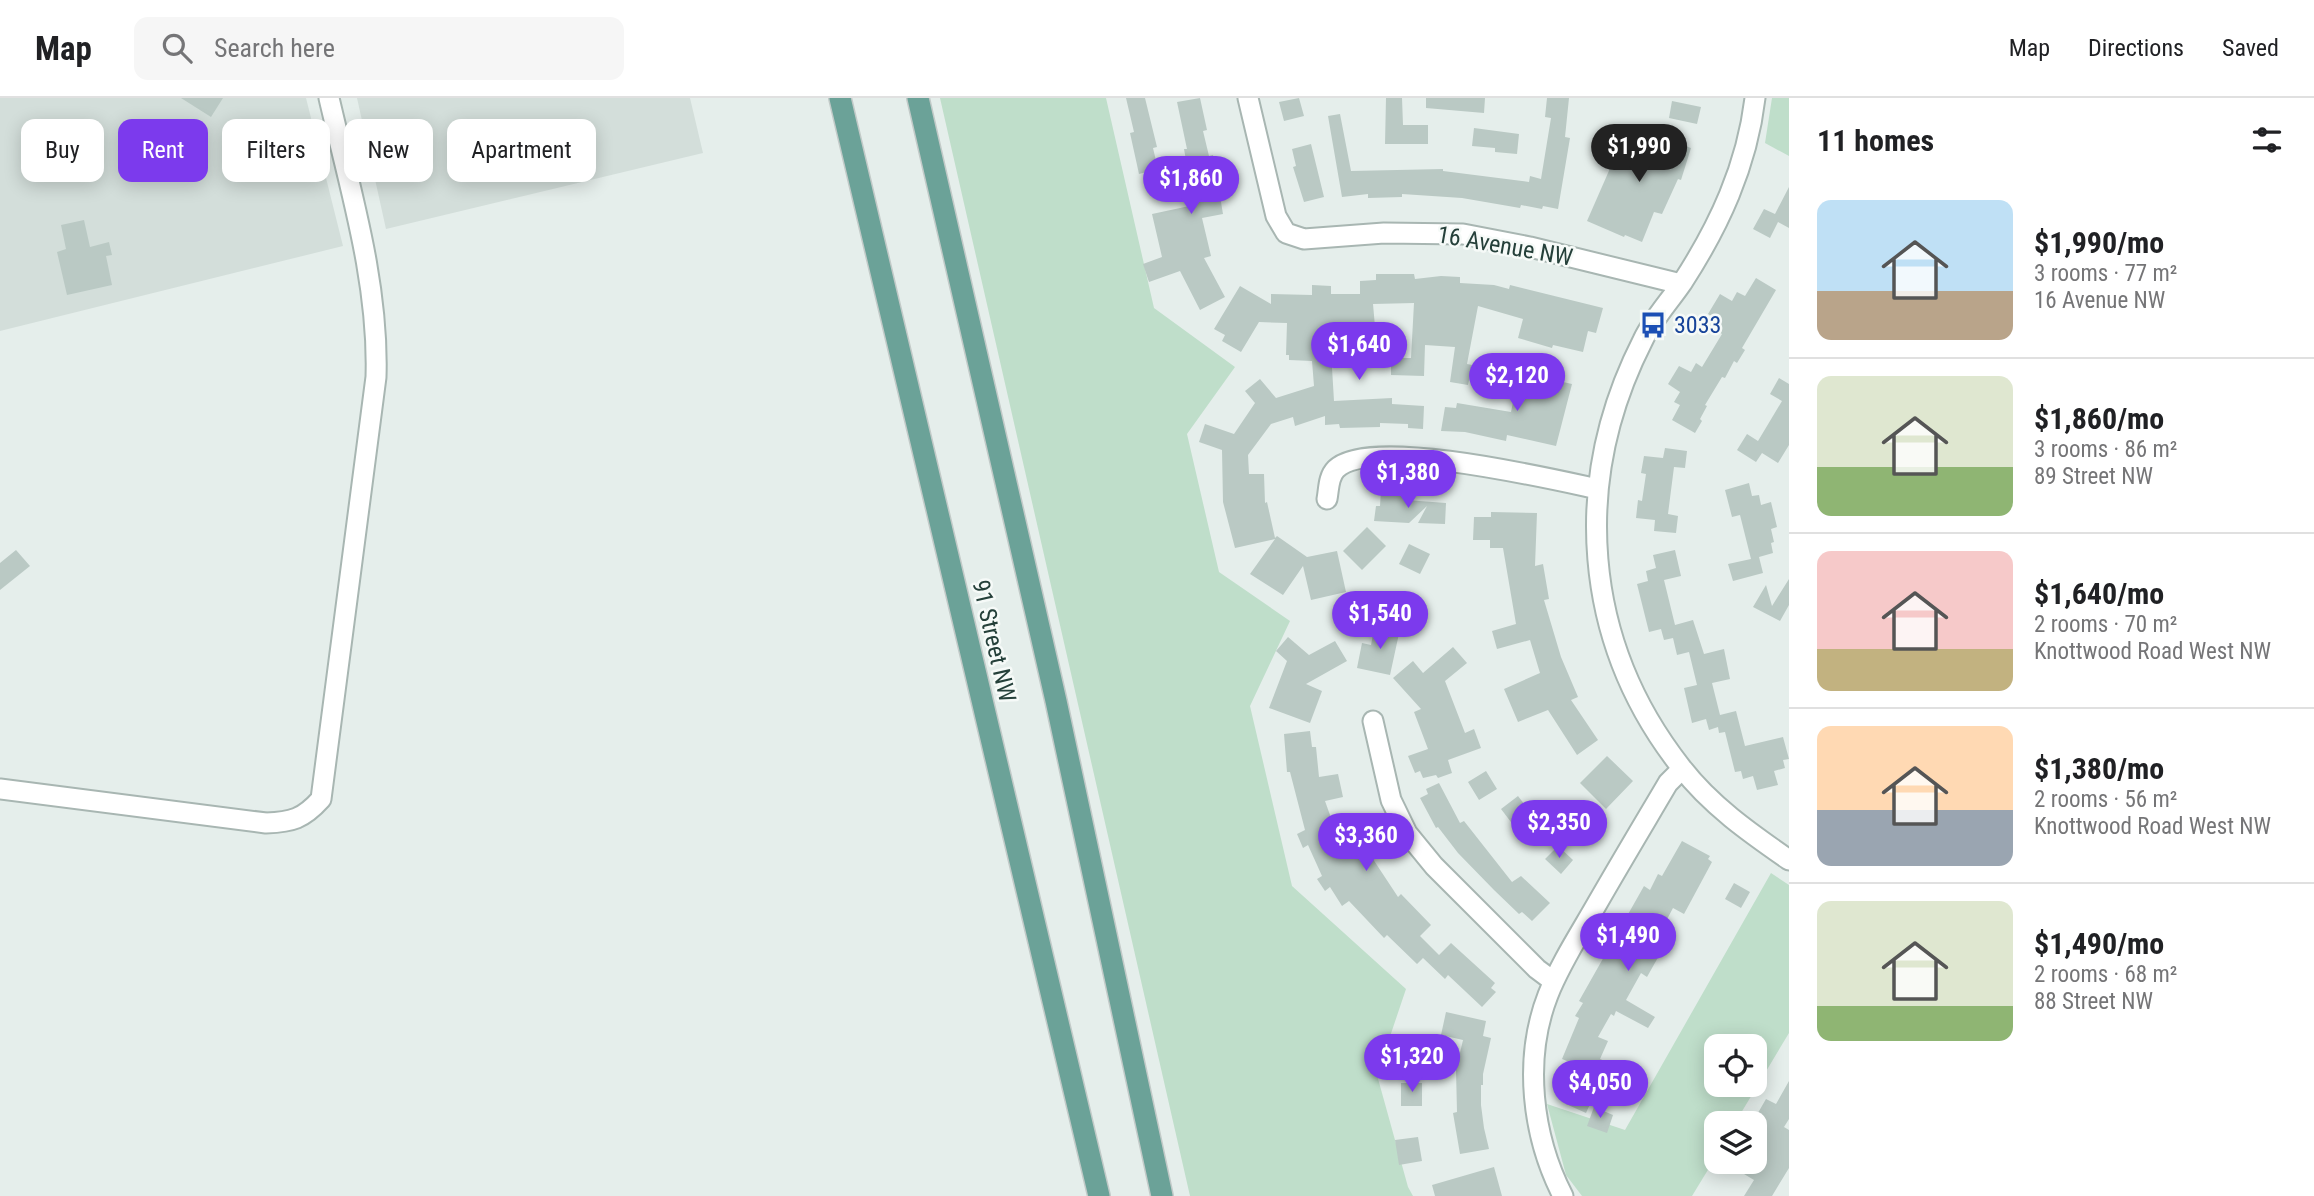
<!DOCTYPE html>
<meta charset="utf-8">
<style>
body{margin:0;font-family:"Roboto Condensed",sans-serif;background:#f6f6f6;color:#202124;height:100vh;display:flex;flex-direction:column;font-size:26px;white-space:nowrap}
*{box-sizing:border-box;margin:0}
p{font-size:23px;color:#757577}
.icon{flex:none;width:38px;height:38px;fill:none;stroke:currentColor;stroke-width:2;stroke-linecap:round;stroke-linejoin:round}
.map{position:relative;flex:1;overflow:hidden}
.details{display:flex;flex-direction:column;background:#fff;width:525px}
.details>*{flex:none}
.top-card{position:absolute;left:21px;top:21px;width:665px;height:63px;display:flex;gap:14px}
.tools{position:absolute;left:1704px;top:936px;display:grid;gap:14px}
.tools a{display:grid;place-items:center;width:63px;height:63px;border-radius:14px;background:#fff;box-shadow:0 4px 18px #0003;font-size:35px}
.price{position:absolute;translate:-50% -60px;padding:0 16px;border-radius:24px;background:#7c3aed;color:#fff;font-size:23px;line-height:46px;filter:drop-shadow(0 2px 4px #0008)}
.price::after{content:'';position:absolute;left:50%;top:42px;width:21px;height:16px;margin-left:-10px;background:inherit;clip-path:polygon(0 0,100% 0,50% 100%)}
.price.selected{background:#222;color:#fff}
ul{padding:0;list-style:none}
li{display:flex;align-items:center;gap:21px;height:175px;padding:0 28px}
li+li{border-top:2px solid #e0e0e0}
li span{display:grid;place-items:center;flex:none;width:196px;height:140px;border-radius:14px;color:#555}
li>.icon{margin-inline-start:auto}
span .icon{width:84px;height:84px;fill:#fffc;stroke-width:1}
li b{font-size:30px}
h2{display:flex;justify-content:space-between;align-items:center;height:84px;padding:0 28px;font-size:30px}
.chip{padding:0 24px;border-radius:14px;background:#fff;box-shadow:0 4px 18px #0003;font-size:24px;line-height:63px}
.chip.selected{background:#7c3aed;color:#fff}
header{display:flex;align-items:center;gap:42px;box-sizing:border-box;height:98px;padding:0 35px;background:#fff;border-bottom:2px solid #e0e0e0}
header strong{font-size:33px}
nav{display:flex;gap:38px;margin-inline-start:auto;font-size:24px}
.search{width:490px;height:63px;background:#f6f6f6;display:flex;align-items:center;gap:18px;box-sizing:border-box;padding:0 24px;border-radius:14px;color:#757577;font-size:26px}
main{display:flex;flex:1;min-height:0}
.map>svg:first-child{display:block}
</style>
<header>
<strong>Map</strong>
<div class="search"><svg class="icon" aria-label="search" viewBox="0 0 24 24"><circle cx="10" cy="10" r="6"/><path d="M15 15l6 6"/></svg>Search here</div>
<nav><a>Map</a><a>Directions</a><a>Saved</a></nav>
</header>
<main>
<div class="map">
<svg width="1789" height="1098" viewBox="0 0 1789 1098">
<rect width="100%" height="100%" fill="#e5eeeb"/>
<!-- built -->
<path fill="#d3deda" d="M 0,0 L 306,0 L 343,148 L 0,233 Z
M 357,0 L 690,0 L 703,55 L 386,131 Z"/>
<!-- green -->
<path fill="#bfdeca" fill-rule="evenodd" d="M 940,0 L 1106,0 L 1154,210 L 1235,269 L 1187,336 L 1219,474 L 1290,523 L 1250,608 L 1292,788 L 1406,891 L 1377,977 L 1408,1089 L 1413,1098 L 1190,1098 Z
M 1772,0 L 1789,0 L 1789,58 L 1765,45 Z
M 1771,775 L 1789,787 L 1789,935 L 1735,1025 L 1717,1026 L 1717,1057 L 1692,1098 L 1582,1098 L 1566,1077 L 1547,1006 L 1625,1032 ZM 1717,948 L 1755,948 L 1755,987 L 1717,987 Z"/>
<!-- building -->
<path fill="#bac9c4" d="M 181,0 L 223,0 L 211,19 Z
M 1126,0 L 1145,0 L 1157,49 L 1153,50 L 1158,71 L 1139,76 L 1130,35 L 1134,34 Z
M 1200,0 L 1207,32 L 1203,33 L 1209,58 L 1213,57 L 1223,116 L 1202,120 L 1211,158 L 1204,160 L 1225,199 L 1200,212 L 1180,173 L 1149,184 L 1143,166 L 1162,159 L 1152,116 L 1194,107 L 1184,51 L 1187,51 L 1177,4 Z
M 1299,0 L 1304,18 L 1284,23 L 1279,4 Z
M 1386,0 L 1402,0 L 1403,27 L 1428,27 L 1428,46 L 1385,46 Z
M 1426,0 L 1485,0 L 1484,15 L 1426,10 Z
M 1547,0 L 1569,0 L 1565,39 L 1570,40 L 1558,111 L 1543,108 L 1542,111 L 1521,107 L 1520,110 L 1462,100 L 1402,96 L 1402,99 L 1368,100 L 1368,96 L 1342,99 L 1328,18 L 1340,16 L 1351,73 L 1443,71 L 1443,73 L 1529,84 L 1530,78 L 1541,81 L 1551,20 L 1545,19 Z
M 1672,3 L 1701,9 L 1697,26 L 1669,20 Z
M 1626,28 L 1691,50 L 1681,82 L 1678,81 L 1662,116 L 1654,114 L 1642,144 L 1625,137 L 1624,139 L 1587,123 L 1615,59 L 1618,60 Z
M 1474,30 L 1519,36 L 1517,56 L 1495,54 L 1495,50 L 1472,48 Z
M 1311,46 L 1324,99 L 1304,104 L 1293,69 L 1296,68 L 1292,51 Z
M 1789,89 L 1789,130 L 1778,124 L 1770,140 L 1753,131 L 1764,111 L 1775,116 Z
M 84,122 L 90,149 L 109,144 L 112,157 L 106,158 L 112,187 L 67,197 L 57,154 L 66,151 L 61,127 Z
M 1376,176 L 1414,176 L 1415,181 L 1441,178 L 1460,179 L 1460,185 L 1494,187 L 1509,191 L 1510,187 L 1603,210 L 1596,235 L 1588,233 L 1583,254 L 1553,247 L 1552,250 L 1518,240 L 1523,221 L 1478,208 L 1467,266 L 1472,267 L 1468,287 L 1450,284 L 1455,249 L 1425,247 L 1424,278 L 1391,277 L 1391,260 L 1411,260 L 1414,205 L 1373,206 L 1376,240 L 1353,242 L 1353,253 L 1331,253 L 1334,303 L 1392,300 L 1392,306 L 1424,308 L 1423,331 L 1408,330 L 1408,326 L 1380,325 L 1380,329 L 1340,330 L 1339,326 L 1325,327 L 1325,318 L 1295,328 L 1293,319 L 1271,326 L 1248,357 L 1249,376 L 1264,376 L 1265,405 L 1267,404 L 1275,440 L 1277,438 L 1307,459 L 1337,453 L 1346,494 L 1311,502 L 1303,468 L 1283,497 L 1250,476 L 1275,441 L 1235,450 L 1223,404 L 1222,352 L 1199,344 L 1205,326 L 1234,336 L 1255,305 L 1245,293 L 1260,281 L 1276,300 L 1314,288 L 1312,263 L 1289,262 L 1289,257 L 1286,257 L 1287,225 L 1259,224 L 1241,254 L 1222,243 L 1225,237 L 1214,231 L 1240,188 L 1271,206 L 1271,196 L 1312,197 L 1312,187 L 1331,188 L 1331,196 L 1360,196 L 1360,183 L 1376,182 Z
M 1756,180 L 1776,192 L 1742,250 L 1745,252 L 1737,265 L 1734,263 L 1725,280 L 1722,279 L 1705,307 L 1707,308 L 1700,321 L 1702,323 L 1695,335 L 1672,322 L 1680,307 L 1674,304 L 1680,294 L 1668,286 L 1679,268 L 1691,274 L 1696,265 L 1702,269 L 1722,236 L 1716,232 L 1721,224 L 1708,216 L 1720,196 L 1732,203 L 1737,194 L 1745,198 Z
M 1519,274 L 1572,286 L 1556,348 L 1507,337 L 1506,343 L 1465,334 L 1441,333 L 1445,309 L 1456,310 L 1457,305 L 1511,314 Z
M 1779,280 L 1789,286 L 1789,347 L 1778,365 L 1762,355 L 1756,364 L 1737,352 L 1747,336 L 1758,343 L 1782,303 L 1770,296 Z
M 1665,350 L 1687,353 L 1685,370 L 1674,369 L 1668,416 L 1678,418 L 1676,435 L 1654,433 L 1655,422 L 1636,420 L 1638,402 L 1642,403 L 1646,376 L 1641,375 L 1644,358 L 1663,360 Z
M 1749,385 L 1752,398 L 1759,397 L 1761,407 L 1771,404 L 1777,429 L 1771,431 L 1774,444 L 1771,445 L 1773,455 L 1759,459 L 1763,475 L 1733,483 L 1728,466 L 1751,461 L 1740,417 L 1732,419 L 1725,392 Z
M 1381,392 L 1407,395 L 1406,402 L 1446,405 L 1445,426 L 1418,425 L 1427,408 L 1409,425 L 1374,423 L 1376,408 L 1380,408 Z
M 1491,414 L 1537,415 L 1535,468 L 1543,466 L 1549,501 L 1544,502 L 1561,559 L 1578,599 L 1571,602 L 1598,642 L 1577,657 L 1548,612 L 1518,624 L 1504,591 L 1540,575 L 1530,542 L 1497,551 L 1492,533 L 1516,526 L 1503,450 L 1490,450 L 1490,442 L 1473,442 L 1474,419 L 1491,419 Z
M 1367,429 L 1386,448 L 1362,472 L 1343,453 Z
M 1409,446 L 1430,456 L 1420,476 L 1399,466 Z
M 16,452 L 30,468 L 0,492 L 0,465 Z
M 1675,452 L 1681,478 L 1664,482 L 1675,527 L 1693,522 L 1704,556 L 1724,551 L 1730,581 L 1712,585 L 1720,617 L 1736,613 L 1745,648 L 1783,639 L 1789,661 L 1783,662 L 1785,670 L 1774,673 L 1778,687 L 1757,692 L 1753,678 L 1743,681 L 1741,673 L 1735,674 L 1725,634 L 1719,635 L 1718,629 L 1709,632 L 1706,621 L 1692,625 L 1684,590 L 1697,587 L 1689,554 L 1677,557 L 1673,540 L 1664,542 L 1661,531 L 1649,534 L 1637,486 L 1648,483 L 1646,473 L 1656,470 L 1653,457 Z
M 1789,481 L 1789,507 L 1780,523 L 1753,509 L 1766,487 L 1772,508 Z
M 1375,526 L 1400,531 L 1390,577 L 1357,570 L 1362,545 L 1371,547 Z
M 1288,539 L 1309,557 L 1335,543 L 1347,563 L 1306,586 L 1322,593 L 1310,625 L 1269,610 L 1287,563 L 1276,553 Z
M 1453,549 L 1467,565 L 1445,583 L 1465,635 L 1474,631 L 1481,650 L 1448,662 L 1452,675 L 1438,680 L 1436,677 L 1423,680 L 1420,673 L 1415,675 L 1408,658 L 1428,651 L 1414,614 L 1421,611 L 1393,580 L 1413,563 L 1423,575 Z
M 1310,633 L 1312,649 L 1316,649 L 1319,679 L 1338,676 L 1343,699 L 1325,703 L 1335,731 L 1353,723 L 1365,749 L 1398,799 L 1401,796 L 1431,827 L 1420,838 L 1439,857 L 1451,845 L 1495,885 L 1491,890 L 1496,894 L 1482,909 L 1448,877 L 1445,881 L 1423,860 L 1417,866 L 1387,837 L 1384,840 L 1349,803 L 1342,808 L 1330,789 L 1325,793 L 1317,781 L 1322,778 L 1308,747 L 1303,750 L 1297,736 L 1305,732 L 1290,674 L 1287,674 L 1284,636 Z
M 1607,658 L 1633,683 L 1606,711 L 1580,685 Z
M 1486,673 L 1497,691 L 1479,702 L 1468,684 Z
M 1439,685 L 1460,725 L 1464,723 L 1512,784 L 1521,778 L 1550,805 L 1532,823 L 1522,814 L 1519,816 L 1494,792 L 1458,755 L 1438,729 L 1436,730 L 1420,700 L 1428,696 L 1426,691 Z
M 1518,698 L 1531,715 L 1514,728 L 1501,711 Z
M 1590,712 L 1604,727 L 1589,741 L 1575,725 Z
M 1682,743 L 1710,758 L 1708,761 L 1712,764 L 1684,816 L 1673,810 L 1656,842 L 1665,847 L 1647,879 L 1641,875 L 1626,902 L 1655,919 L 1648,930 L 1616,913 L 1614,918 L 1611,916 L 1598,939 L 1608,943 L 1600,961 L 1626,972 L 1619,989 L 1601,982 L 1586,1015 L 1566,1006 L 1572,992 L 1562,988 L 1572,965 L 1562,961 L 1579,920 L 1575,918 L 1583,905 L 1579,903 L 1644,788 L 1650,792 L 1658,776 L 1662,778 Z
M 1558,748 L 1573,762 L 1561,776 L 1545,761 Z
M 1734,785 L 1750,794 L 1741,810 L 1725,801 Z
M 1446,914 L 1486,923 L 1483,938 L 1491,940 L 1483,976 L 1483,987 L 1481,987 L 1481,1007 L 1484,1030 L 1489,1051 L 1460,1056 L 1453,1015 L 1457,1014 L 1456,972 L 1463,942 L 1441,937 Z
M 1789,983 L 1789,1021 L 1784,1029 L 1789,1032 L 1789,1070 L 1772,1098 L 1744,1098 L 1754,1082 L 1724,1064 L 1755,1064 L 1755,1020 L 1766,1001 L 1776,1006 Z
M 1401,985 L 1422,985 L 1422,1008 L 1401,1008 Z
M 1594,1009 L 1613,1017 L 1607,1035 L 1587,1028 Z
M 1418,1039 L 1422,1063 L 1399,1067 L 1395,1042 Z
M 1494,1069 L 1502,1098 L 1435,1098 L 1432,1087 Z"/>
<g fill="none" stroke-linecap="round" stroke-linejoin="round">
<!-- minor casing -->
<g stroke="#a8b6b2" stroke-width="23">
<path id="minor" d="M 1248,0 L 1276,118 L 1286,135 L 1304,141 L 1384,135 L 1463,136 L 1530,149 L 1681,186
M 1755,0 C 1747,68 1719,128 1682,185 C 1669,204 1653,221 1643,242 C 1571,383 1582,543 1681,669 C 1710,707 1750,735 1789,762
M 1327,401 C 1329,391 1328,379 1336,371 C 1369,338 1551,381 1598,391
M 1373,623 L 1391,702 L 1407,735 L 1434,768 L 1537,871 L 1553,883
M 0,691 L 266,725 C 292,724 303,721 321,701 L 376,279 C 379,185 350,91 329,0
M 1563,1098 C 1532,1038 1523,961 1548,897 C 1561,864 1581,834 1598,804 C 1621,764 1645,724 1668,685 L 1682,671"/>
</g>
<!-- major casing -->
<g stroke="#c2cac8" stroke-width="24">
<path id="major" d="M 840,0 L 1099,1098
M 918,0 L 1056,603 L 1162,1098"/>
</g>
<!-- minor -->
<use href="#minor" stroke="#fff" stroke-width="19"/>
<!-- major -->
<use href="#major" stroke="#6ba298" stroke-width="21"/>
</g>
<!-- icons -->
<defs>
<g id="bus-bare" transform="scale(2.1)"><path d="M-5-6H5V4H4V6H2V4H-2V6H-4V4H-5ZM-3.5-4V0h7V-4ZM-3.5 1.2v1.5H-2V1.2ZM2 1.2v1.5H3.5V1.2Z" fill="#1a4fb4" stroke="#f6faf8" stroke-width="2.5" paint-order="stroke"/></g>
</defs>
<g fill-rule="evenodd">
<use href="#bus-bare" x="1653" y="227"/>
</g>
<g text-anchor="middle" stroke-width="5" stroke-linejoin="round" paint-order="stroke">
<!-- street labels -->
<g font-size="24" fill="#25403a" stroke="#f6faf8">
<text transform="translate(1505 148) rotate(10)" y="8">16 Avenue NW</text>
<text transform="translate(994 543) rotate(77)" y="8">91 Street NW</text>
</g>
<!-- transit labels -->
<g font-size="24" fill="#164399" stroke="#f6faf8" text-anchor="start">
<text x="1674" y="235">3033</text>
</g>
</g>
</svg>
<div class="tools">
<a><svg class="icon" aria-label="locate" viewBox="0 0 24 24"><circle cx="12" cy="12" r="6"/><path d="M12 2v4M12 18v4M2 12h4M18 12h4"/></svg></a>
<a><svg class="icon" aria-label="layers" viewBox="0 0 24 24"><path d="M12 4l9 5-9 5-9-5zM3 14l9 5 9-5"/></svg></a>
</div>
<b class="price selected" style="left:1639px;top:86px">$1,990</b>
<b class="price" style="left:1191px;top:118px">$1,860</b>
<b class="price" style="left:1359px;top:284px">$1,640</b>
<b class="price" style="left:1517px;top:315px">$2,120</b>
<b class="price" style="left:1408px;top:412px">$1,380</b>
<b class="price" style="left:1380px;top:553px">$1,540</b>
<b class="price" style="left:1559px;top:762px">$2,350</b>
<b class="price" style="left:1366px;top:775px">$3,360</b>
<b class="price" style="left:1628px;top:875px">$1,490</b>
<b class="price" style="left:1412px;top:996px">$1,320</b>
<b class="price" style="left:1600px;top:1022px">$4,050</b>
<div class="top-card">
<a class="chip">Buy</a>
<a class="chip selected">Rent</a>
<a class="chip">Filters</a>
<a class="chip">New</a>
<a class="chip">Apartment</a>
</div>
</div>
<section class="details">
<h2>11 homes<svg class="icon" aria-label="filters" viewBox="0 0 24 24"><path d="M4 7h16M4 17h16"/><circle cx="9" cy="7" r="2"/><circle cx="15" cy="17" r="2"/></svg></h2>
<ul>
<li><span style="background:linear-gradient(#bfe0f5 65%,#b9a48a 0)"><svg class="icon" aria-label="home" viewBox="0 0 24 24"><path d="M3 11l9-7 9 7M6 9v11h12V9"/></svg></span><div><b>$1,990/mo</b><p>3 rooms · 77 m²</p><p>16 Avenue NW</p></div></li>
<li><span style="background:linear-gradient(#dfe7d0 65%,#8fb573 0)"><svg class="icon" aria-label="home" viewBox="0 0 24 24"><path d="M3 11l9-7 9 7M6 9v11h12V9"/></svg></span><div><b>$1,860/mo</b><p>3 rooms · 86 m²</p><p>89 Street NW</p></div></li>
<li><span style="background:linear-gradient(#f6c9c9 70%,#c2b280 0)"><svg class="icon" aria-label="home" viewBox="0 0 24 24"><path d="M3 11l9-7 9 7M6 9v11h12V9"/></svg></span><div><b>$1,640/mo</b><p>2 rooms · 70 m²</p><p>Knottwood Road West NW</p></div></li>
<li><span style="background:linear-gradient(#ffd9b3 60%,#9aa5b1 0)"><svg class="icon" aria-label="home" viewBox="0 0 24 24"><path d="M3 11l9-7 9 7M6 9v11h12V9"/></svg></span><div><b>$1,380/mo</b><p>2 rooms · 56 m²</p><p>Knottwood Road West NW</p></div></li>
<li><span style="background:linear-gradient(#dfe7d0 75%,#8fb573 0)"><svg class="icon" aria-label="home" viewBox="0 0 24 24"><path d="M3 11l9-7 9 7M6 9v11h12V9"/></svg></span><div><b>$1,490/mo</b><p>2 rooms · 68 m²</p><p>88 Street NW</p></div></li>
</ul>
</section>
</main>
